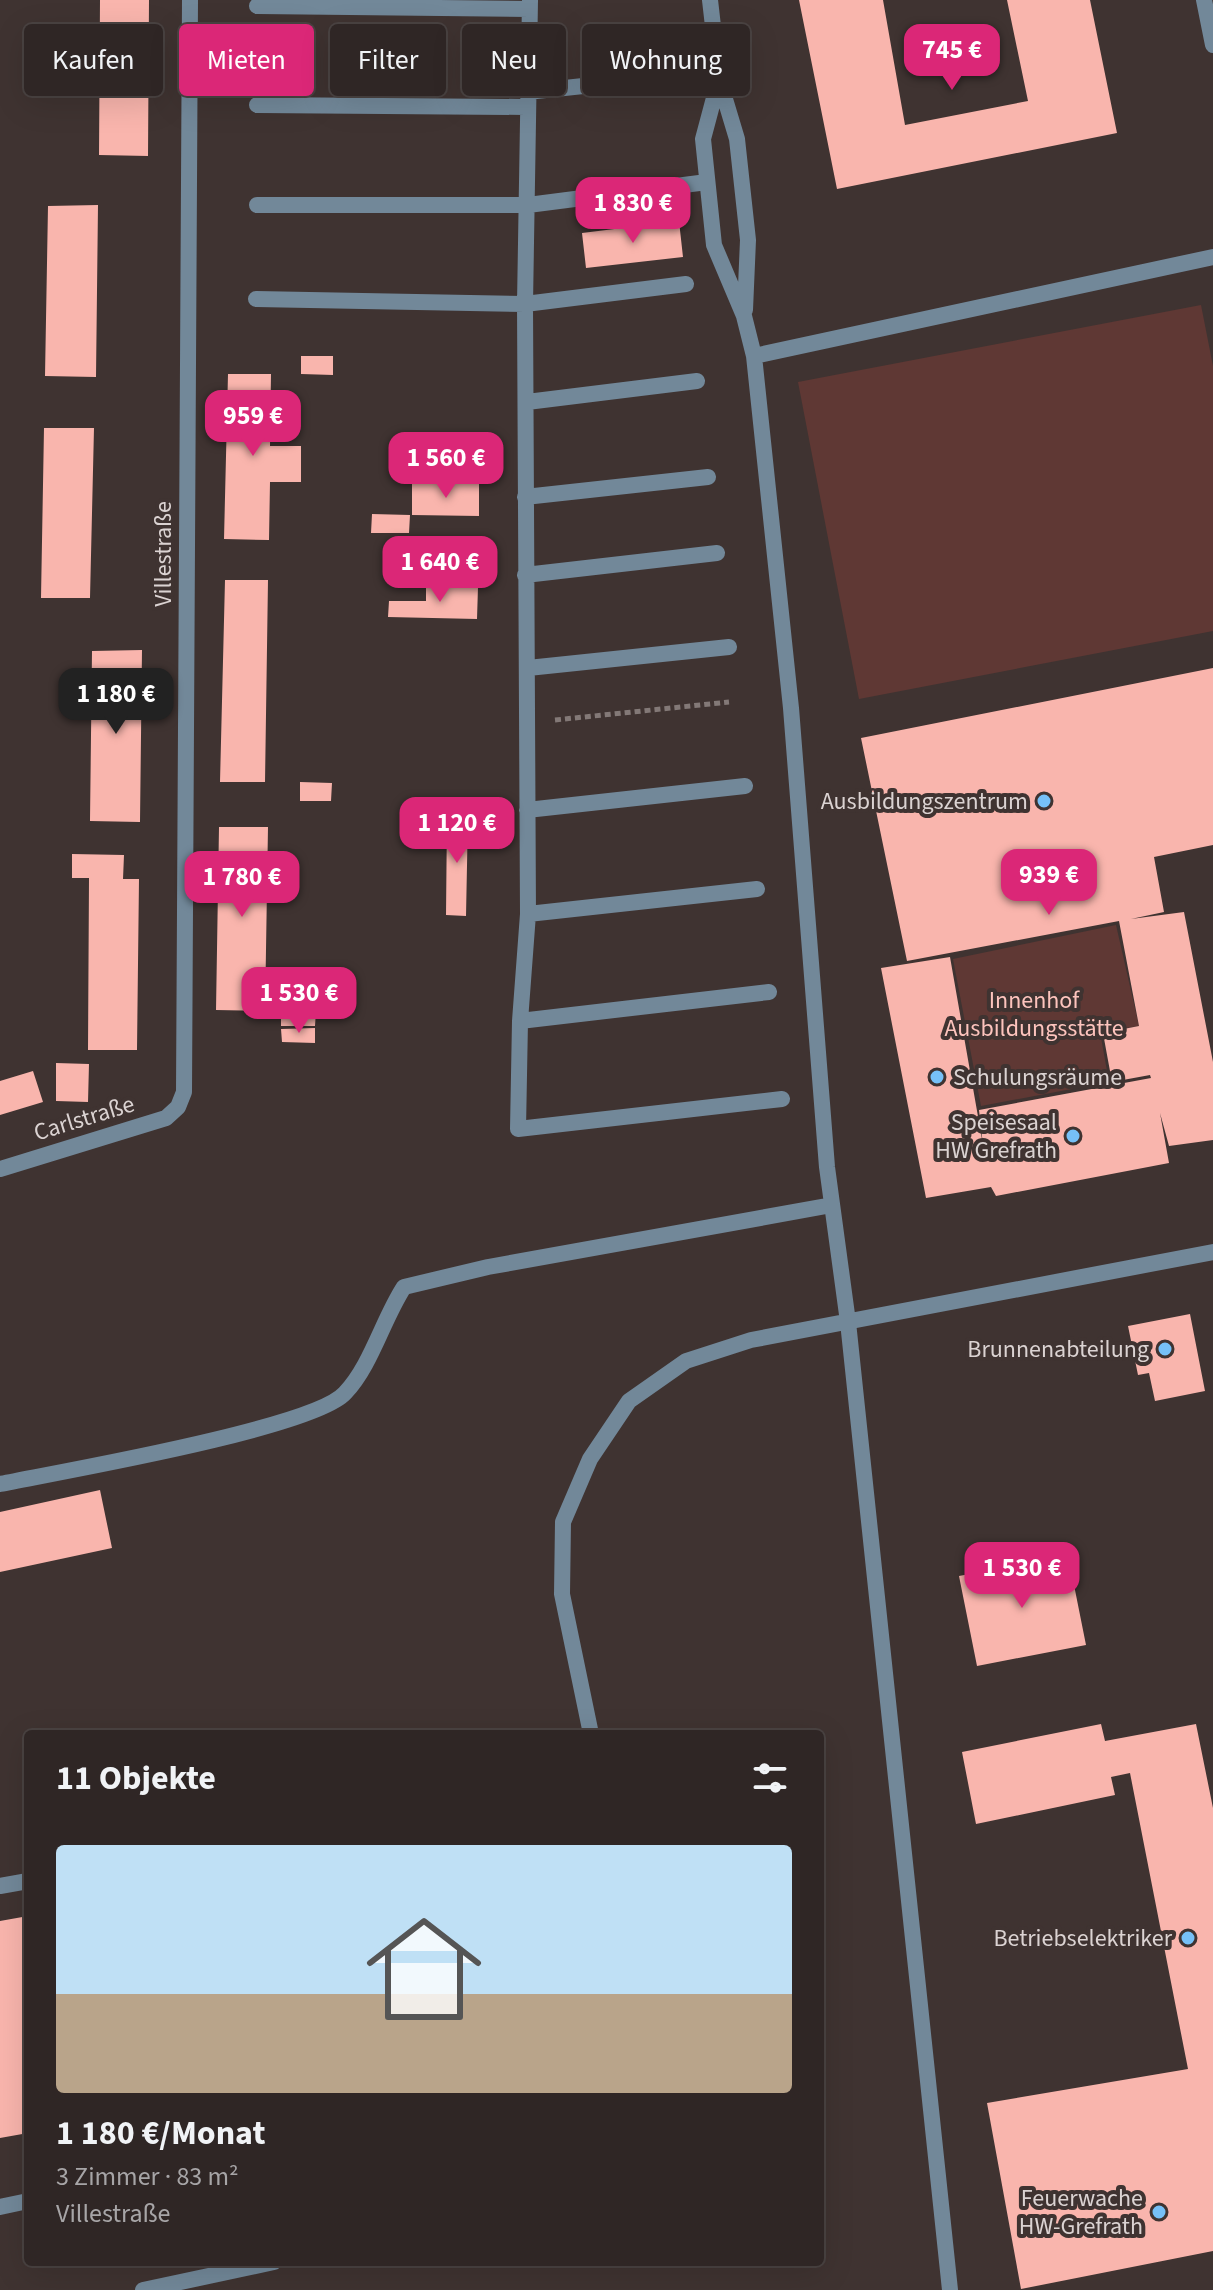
<!DOCTYPE html>
<html lang="de">
<meta charset="utf-8">
<style>
body{margin:0;font-family:"Source Sans 3",sans-serif;background:#372e2d;color:#f1f3f6;height:100vh;display:flex;flex-direction:column;font-size:30px;white-space:nowrap}
*{box-sizing:border-box;margin:0}
p{font-size:26px;color:#a7a5a7}
.icon{flex:none;width:44px;height:44px;fill:none;stroke:currentColor;stroke-width:2;stroke-linecap:round;stroke-linejoin:round}
.map{position:relative;flex:1;overflow:hidden}
.drawer{position:absolute;left:24px;top:1730px;width:800px;height:536px;display:flex;flex-direction:column;background:#2f2625;border-radius:8px;box-shadow:0 8px 32px #0002,0 0 0 2px #4a4342}
.drawer>*{flex:none}
.top-card{position:absolute;left:24px;top:24px;width:800px;height:72px;display:flex;gap:16px}
.price{position:absolute;translate:-50% -68px;padding:0 18px;border-radius:16px;background:#db2777;color:#fff;font-size:26px;line-height:52px;filter:drop-shadow(0 2px 4px #0008)}
.price::after{content:'';position:absolute;left:50%;top:48px;width:24px;height:18px;margin-left:-12px;background:inherit;clip-path:polygon(0 0,100% 0,50% 100%)}
.price.current{background:#222;color:#fff}
ul{padding:0;list-style:none}
li{display:grid;align-content:center;gap:16px;height:424px;padding:0 32px}
li+li{border-top:2px solid #4a4342}
li span{display:grid;place-items:center;height:248px;border-radius:8px;color:#555}
li>.icon{margin-inline-start:auto}
span .icon{width:144px;height:144px;fill:#fffc;stroke-width:1}
li b{font-size:34px}
h2{display:flex;justify-content:space-between;align-items:center;height:96px;padding:0 32px;font-size:34px}
.chip{padding:0 28px;border-radius:8px;background:#2f2625;box-shadow:0 8px 32px #0002,0 0 0 2px #4a4342;font-size:28px;line-height:72px}
.chip.current{background:#db2777;color:#fff}
.map>svg:first-child{display:block}
</style>
<div class="map">
<svg width="1213" height="2290" viewBox="0 0 1213 2290">
<rect width="100%" height="100%" fill="#3f3331"/>
<!-- green -->
<path fill="#5f3834" d="M 1201,305 L 1213,366 L 1213,631 L 859,699 L 798,382 Z
M 1116,925 L 1139,1026 L 1100,1032 L 1109,1082 L 981,1106 L 953,959 Z"/>
<!-- building -->
<path fill="#f9b5ad" d="M 100,0 L 149,0 L 148,156 L 99,155 Z
M 799,0 L 883,0 L 905,125 L 1028,101 L 1007,0 L 1090,0 L 1117,133 L 837,189 Z
M 98,205 L 96,377 L 45,376 L 48,206 Z
M 679,221 L 683,257 L 586,268 L 582,233 Z
M 301,356 L 333,356 L 333,375 L 301,374 Z
M 228,374 L 271,374 L 270,446 L 301,446 L 301,482 L 270,482 L 269,540 L 224,539 Z
M 44,428 L 94,428 L 90,598 L 41,598 Z
M 412,484 L 479,484 L 479,516 L 412,515 Z
M 372,514 L 410,515 L 409,533 L 371,533 Z
M 225,580 L 268,580 L 265,782 L 220,782 Z
M 426,587 L 478,587 L 477,619 L 388,617 L 389,601 L 426,601 Z
M 142,650 L 140,822 L 90,821 L 92,651 Z
M 1213,668 L 1213,845 L 1154,857 L 1164,912 L 1131,919 L 1184,912 L 1213,1062 L 1213,1140 L 1169,1146 L 1160,1113 L 1169,1163 L 996,1196 L 991,1187 L 926,1198 L 881,968 L 950,957 L 983,1145 L 979,1110 L 1151,1078 L 1150,1075 L 1112,1082 L 1103,1033 L 1139,1026 L 1119,921 L 907,961 L 861,738 Z
M 300,782 L 332,783 L 331,801 L 300,801 Z
M 447,815 L 468,815 L 466,916 L 446,915 Z
M 219,827 L 268,827 L 265,1011 L 216,1010 Z
M 72,854 L 124,855 L 123,879 L 139,879 L 137,1050 L 88,1050 L 89,878 L 72,878 Z
M 281,1011 L 316,1011 L 315,1026 L 281,1026 Z
M 315,1028 L 315,1043 L 282,1042 L 281,1029 Z
M 56,1063 L 89,1064 L 88,1102 L 56,1101 Z
M 33,1071 L 43,1102 L 0,1115 L 0,1081 Z
M 1190,1314 L 1205,1391 L 1155,1401 L 1149,1373 L 1138,1375 L 1128,1326 Z
M 100,1490 L 112,1548 L 0,1572 L 0,1512 Z
M 1068,1555 L 1086,1645 L 977,1666 L 959,1576 Z
M 1101,1724 L 1105,1741 L 1196,1724 L 1213,1808 L 1213,2251 L 1021,2289 L 987,2103 L 1188,2069 L 1130,1773 L 1111,1777 L 1115,1795 L 976,1824 L 962,1752 Z
M 28,1916 L 28,2133 L 0,2138 L 0,1921 Z"/>
<g fill="none" stroke-linecap="round" stroke-linejoin="round">
<!-- path -->
<path stroke="#837977" stroke-width="5" stroke-dasharray="6 4" stroke-linecap="butt" d="M 555,720 L 729,702"/>
<!-- lane -->
<path stroke="#728899" stroke-width="16" d="M 530,0 L 525,304 L 528,914 L 520,1021 L 518,1129 L 782,1099
M 710,0 L 719,79 L 737,139 L 748,240 L 745,310
M 1204,0 L 1213,45
M 257,6 L 529,9
M 719,79 L 703,139 L 714,245 L 744,316 L 754,356 L 791,708 L 827,1167 L 848,1322 L 950,2290
M 527,92 L 649,79
M 257,105 L 526,107
M 257,205 L 528,205 L 707,182
M 256,299 L 525,304 L 686,284
M 754,356 L 1213,257
M 527,402 L 697,381
M 525,497 L 708,477
M 525,575 L 717,553
M 528,668 L 729,647
M 527,810 L 745,786
M 528,914 L 757,889
M 520,1021 L 769,992
M 0,1484 C 59,1472 314,1428 345,1393 C 371,1366 383,1319 404,1287 L 488,1267 L 832,1205
M 591,1734 L 562,1594 L 563,1522 L 590,1459 L 629,1401 L 686,1361 L 751,1340 L 1213,1252
M 0,1886 L 28,1881
M 0,2207 L 28,2201
M 143,2290 L 274,2262"/>
<!-- street -->
<path stroke="#728899" stroke-width="16" d="M 0,1169 L 166,1118 L 178,1107 L 184,1092 L 190,0"/>
</g>
<!-- markers -->
<g fill="#76c0f7" stroke="#3f3331" stroke-width="3">
<circle cx="1044" cy="801" r="8"/>
<circle cx="937" cy="1077" r="8"/>
<circle cx="1073" cy="1136" r="8"/>
<circle cx="1165" cy="1349" r="8"/>
<circle cx="1188" cy="1938" r="8"/>
<circle cx="1159" cy="2212" r="8"/>
</g>
<g text-anchor="middle" stroke-width="8" stroke-linejoin="round" paint-order="stroke">
<!-- street labels -->
<g font-size="24" fill="#dbd3d2" stroke="#3f3331">
<text transform="translate(163 554) rotate(-90)" y="8">Villestraße</text>
<text transform="translate(84 1118) rotate(-17)" y="8">Carlstraße</text>
</g>
<!-- poi labels -->
<g font-size="24" fill="#dbd3d2" stroke="#3f3331" text-anchor="end">
<text x="1028" y="809">Ausbildungszentrum</text>
<text x="953" y="1085" text-anchor="start">Schulungsräume</text>
<text x="1057" y="1130">Speisesaal<tspan x="1057" dy="28">HW Grefrath</tspan></text>
<text x="1149" y="1357">Brunnenabteilung</text>
<text x="1172" y="1946">Betriebselektriker</text>
<text x="1143" y="2206">Feuerwache<tspan x="1143" dy="28">HW-Grefrath</tspan></text>
</g>
<!-- park labels -->
<g font-size="24" fill="#fdc4bd" stroke="#3f3331">
<text x="1034" y="1008">Innenhof<tspan x="1034" dy="28">Ausbildungsstätte</tspan></text>
</g>
</g>
</svg>
<b class="price" style="left:952px;top:92px">745 €</b>
<b class="price" style="left:633px;top:245px">1 830 €</b>
<b class="price" style="left:253px;top:458px">959 €</b>
<b class="price" style="left:446px;top:500px">1 560 €</b>
<b class="price" style="left:440px;top:604px">1 640 €</b>
<b class="price current" style="left:116px;top:736px">1 180 €</b>
<b class="price" style="left:457px;top:865px">1 120 €</b>
<b class="price" style="left:1049px;top:917px">939 €</b>
<b class="price" style="left:242px;top:919px">1 780 €</b>
<b class="price" style="left:299px;top:1035px">1 530 €</b>
<b class="price" style="left:1022px;top:1610px">1 530 €</b>
<div class="top-card">
<a class="chip">Kaufen</a>
<a class="chip current">Mieten</a>
<a class="chip">Filter</a>
<a class="chip">Neu</a>
<a class="chip">Wohnung</a>
</div>
<section class="drawer">
<h2>11 Objekte<svg class="icon" aria-label="filters" viewBox="0 0 24 24"><path d="M4 7h16M4 17h16"/><circle cx="9" cy="7" r="2"/><circle cx="15" cy="17" r="2"/></svg></h2>
<ul>
<li><span style="background:linear-gradient(#bfe0f5 60%,#b9a48a 0)"><svg class="icon" aria-label="home" viewBox="0 0 24 24"><path d="M3 11l9-7 9 7M6 9v11h12V9"/></svg></span><div><b>1 180 €/Monat</b><p>3 Zimmer · 83 m²</p><p>Villestraße</p></div></li>
</ul>
</section>
</div>
